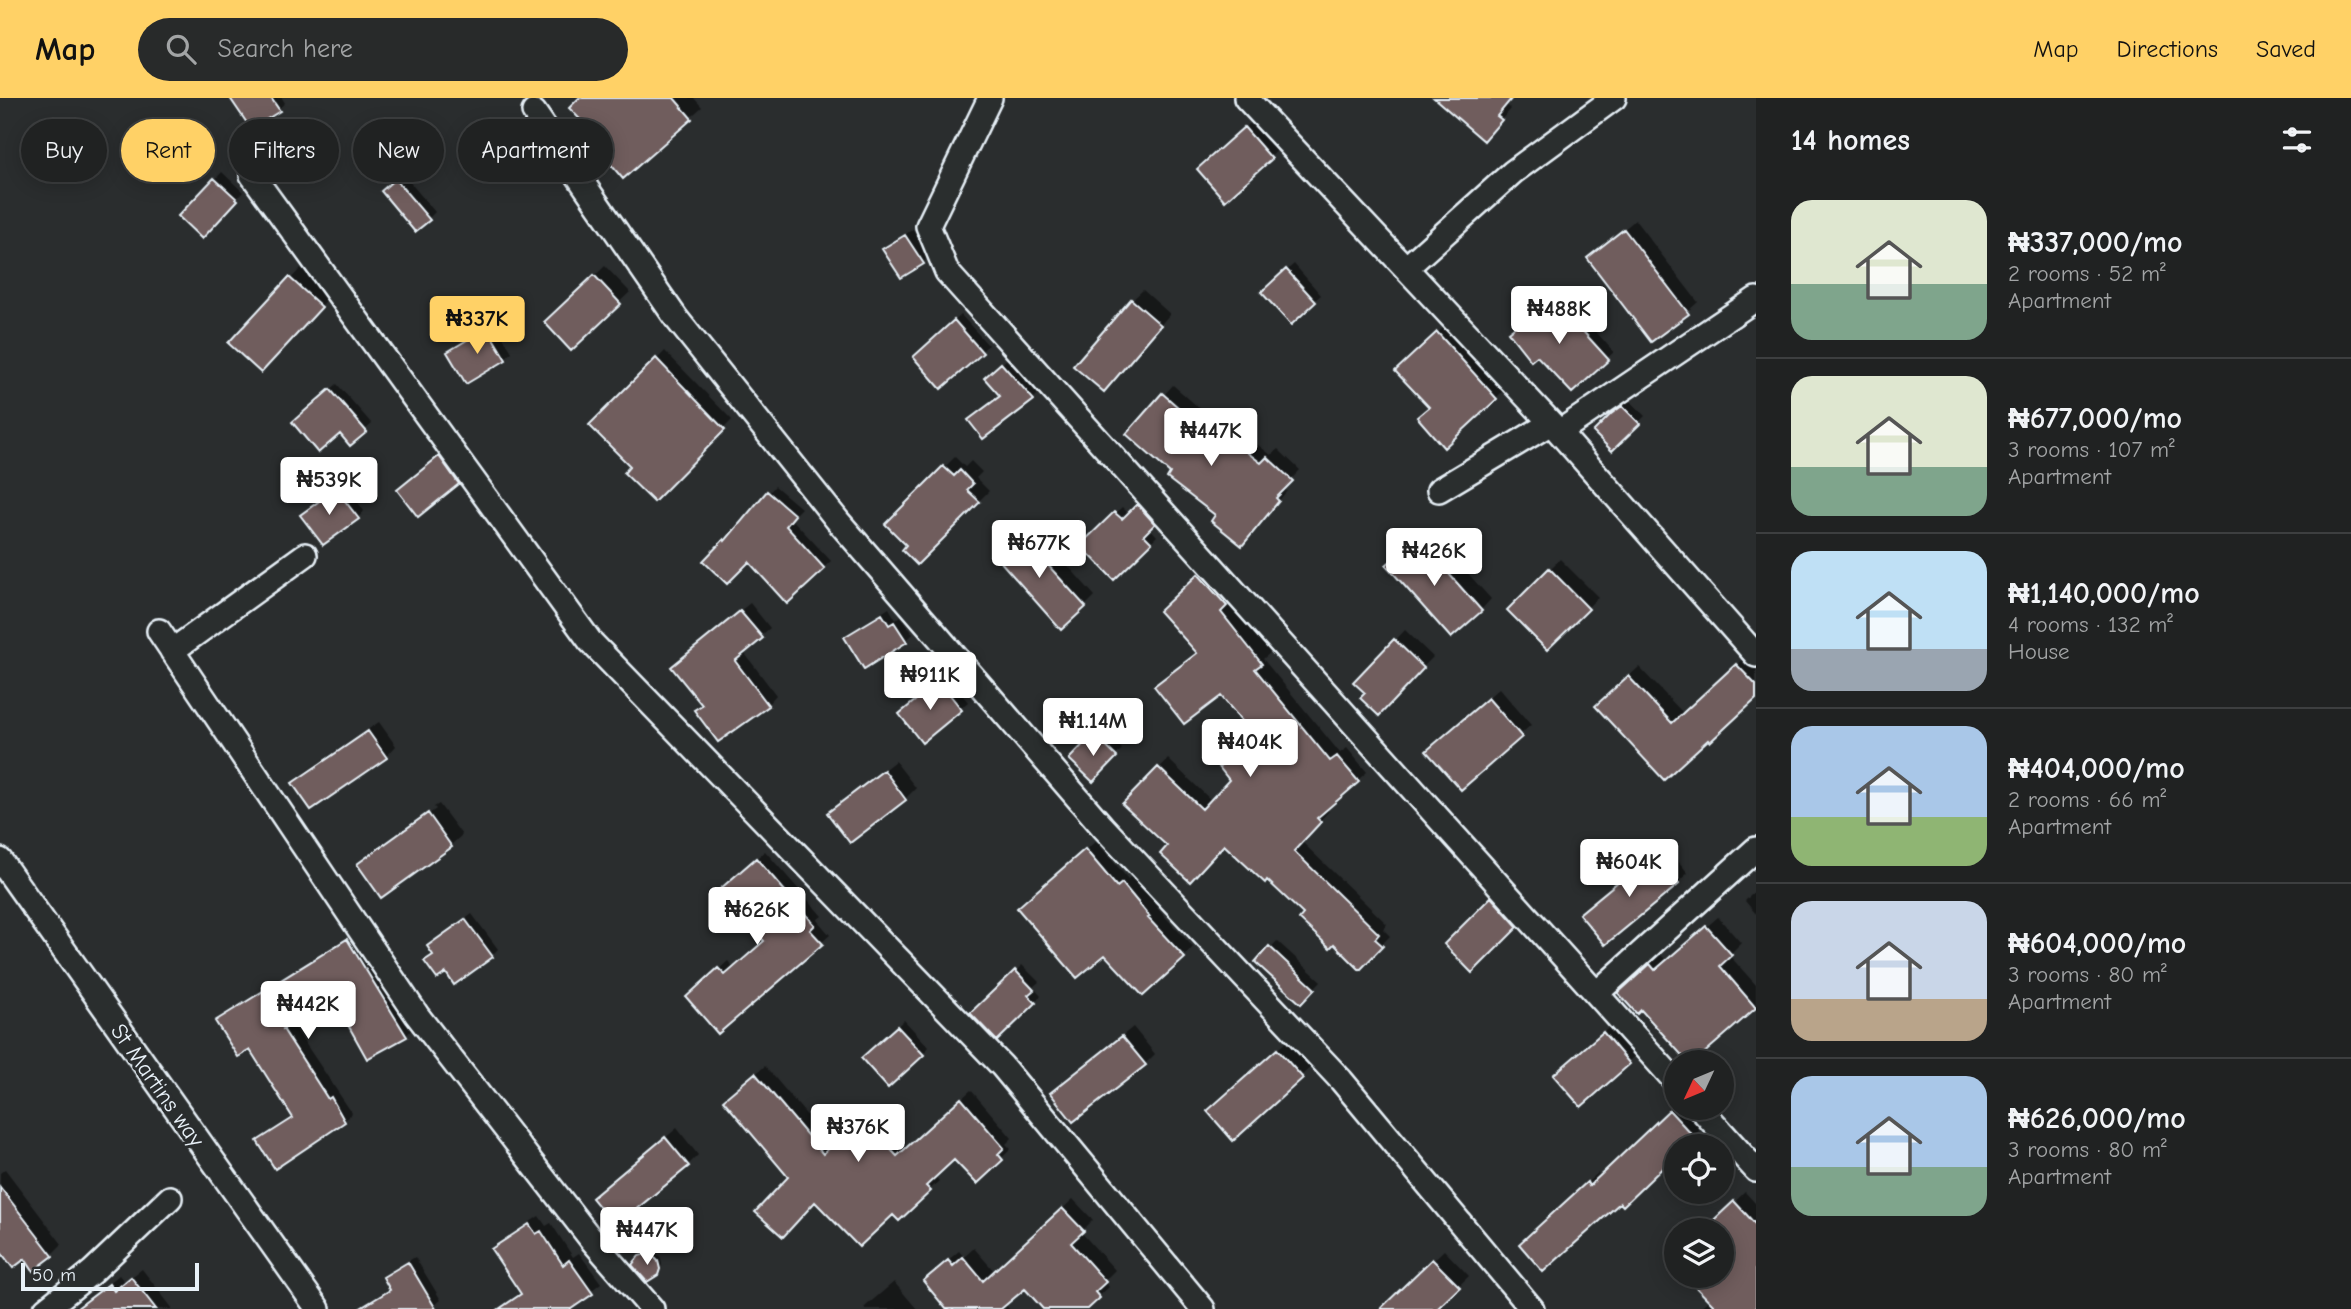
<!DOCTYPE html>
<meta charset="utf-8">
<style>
body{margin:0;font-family:"Comic Neue",sans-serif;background:#282a2a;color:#f1f3f6;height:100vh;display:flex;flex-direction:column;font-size:26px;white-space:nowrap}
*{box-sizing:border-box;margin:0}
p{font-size:23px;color:#a2a4a5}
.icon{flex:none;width:38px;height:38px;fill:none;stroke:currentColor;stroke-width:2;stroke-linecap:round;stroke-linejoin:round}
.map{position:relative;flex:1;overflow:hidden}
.panel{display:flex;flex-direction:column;background:#202222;width:595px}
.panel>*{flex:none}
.top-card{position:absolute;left:21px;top:21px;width:665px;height:63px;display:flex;gap:14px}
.needle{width:46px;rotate:226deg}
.controls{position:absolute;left:1664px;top:952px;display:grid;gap:14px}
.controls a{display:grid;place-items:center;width:70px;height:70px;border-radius:50%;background:#202222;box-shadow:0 4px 18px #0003,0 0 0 2px #3d3f40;font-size:35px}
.scale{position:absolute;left:21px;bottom:18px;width:178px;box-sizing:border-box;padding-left:7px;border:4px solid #e8f1f8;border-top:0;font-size:19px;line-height:24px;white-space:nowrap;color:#e8f1f8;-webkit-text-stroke:5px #2a2d2e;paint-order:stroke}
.price{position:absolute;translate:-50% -60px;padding:0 16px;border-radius:7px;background:#fff;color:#222;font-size:23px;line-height:46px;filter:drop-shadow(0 2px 4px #0008)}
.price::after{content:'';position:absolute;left:50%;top:42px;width:21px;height:16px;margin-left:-10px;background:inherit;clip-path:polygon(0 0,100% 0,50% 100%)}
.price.on{background:#ffd166;color:#111}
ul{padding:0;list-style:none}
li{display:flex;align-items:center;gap:21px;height:175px;padding:0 35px}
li+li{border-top:2px solid #3d3f40}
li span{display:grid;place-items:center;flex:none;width:196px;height:140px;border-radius:21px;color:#555}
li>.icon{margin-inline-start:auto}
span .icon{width:84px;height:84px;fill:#fffc;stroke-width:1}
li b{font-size:30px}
h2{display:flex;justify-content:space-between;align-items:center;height:84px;padding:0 35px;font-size:30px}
.chip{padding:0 24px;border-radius:32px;background:#202222;box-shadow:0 4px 18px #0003,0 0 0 2px #3d3f40;font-size:24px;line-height:63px}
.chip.on{background:#ffd166;color:#111}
header{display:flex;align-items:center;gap:42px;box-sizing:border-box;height:98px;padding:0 35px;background:#ffd166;color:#111}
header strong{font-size:33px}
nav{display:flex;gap:38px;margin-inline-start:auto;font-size:24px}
.search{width:490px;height:63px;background:#282a2a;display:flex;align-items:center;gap:18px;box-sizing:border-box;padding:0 24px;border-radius:38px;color:#a2a4a5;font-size:26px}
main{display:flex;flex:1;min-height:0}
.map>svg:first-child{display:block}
</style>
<header>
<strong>Map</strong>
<div class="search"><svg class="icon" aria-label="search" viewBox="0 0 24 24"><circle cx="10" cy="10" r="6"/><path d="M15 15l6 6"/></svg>Search here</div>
<nav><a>Map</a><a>Directions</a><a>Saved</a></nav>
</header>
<main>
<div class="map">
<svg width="1756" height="1211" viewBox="0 0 1756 1211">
<rect width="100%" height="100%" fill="#2a2d2e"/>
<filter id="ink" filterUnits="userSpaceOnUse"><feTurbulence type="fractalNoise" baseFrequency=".0143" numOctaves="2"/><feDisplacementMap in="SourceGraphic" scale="14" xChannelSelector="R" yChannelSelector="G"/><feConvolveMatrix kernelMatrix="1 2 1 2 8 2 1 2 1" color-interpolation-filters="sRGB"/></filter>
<g filter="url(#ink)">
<!-- shadow -->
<path fill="#0007" d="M 232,0 L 282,0 L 285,5 L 278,11 Z
M 581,0 L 694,0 L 702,9 L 623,78 Z
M 1446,0 L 1512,0 L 1506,6 L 1511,11 L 1494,30 Z
M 1256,20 L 1281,49 L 1225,101 L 1209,61 Z
M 385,25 L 410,59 L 403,66 L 368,38 Z
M 222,74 L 243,94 L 209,132 L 180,118 Z
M 403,76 L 435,114 L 428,121 L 390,87 Z
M 1635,122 L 1698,204 L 1687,214 L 1590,160 Z
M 913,131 L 929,158 L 923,165 L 885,151 Z
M 1294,166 L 1321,197 L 1314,203 L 1270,187 Z
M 605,168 L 630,194 L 571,250 L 547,224 Z
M 301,170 L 331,197 L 272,263 L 230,245 Z
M 1143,192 L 1170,216 L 1114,281 L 1132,202 Z
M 1558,195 L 1584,229 L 1588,225 L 1614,254 L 1572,293 L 1517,227 Z
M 961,217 L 988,247 L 981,254 L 922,252 Z
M 494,224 L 512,254 L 505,260 L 467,283 L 449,254 L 456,247 Z
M 1447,226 L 1505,291 L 1496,300 L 1431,308 L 1398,273 Z
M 665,253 L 732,322 L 654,401 L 633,368 L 592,327 Z
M 1008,260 L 1039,295 L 1033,301 L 976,316 L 1001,297 L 986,280 Z
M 337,286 L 372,326 L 365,332 L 301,318 Z
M 1173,287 L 1214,323 L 1219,317 L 1271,357 L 1278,351 L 1300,372 L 1283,390 L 1287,393 L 1242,446 L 1217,417 L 1129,336 Z
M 1630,303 L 1645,318 L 1612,351 L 1595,334 L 1620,310 Z
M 446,353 L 465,378 L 458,385 L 406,385 Z
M 955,359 L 965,369 L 971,363 L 982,374 L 976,380 L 989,393 L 917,465 L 908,447 L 887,426 Z
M 344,385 L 364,413 L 358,420 L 309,411 Z
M 775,388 L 801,410 L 791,420 L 831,463 L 787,503 L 749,461 L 706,463 Z
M 1144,401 L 1160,418 L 1149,429 L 1157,438 L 1114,480 L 1082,447 L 1122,409 L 1129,416 Z
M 1028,423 L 1095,498 L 1085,508 L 1004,444 Z
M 1428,431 L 1491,501 L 1481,512 L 1399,457 Z
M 1560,461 L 1598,499 L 1548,550 L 1509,512 Z
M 1208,469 L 1229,503 L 1270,555 L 1263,561 L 1340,655 L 1347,650 L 1367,674 L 1326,710 L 1329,713 L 1301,743 L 1387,826 L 1383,831 L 1390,838 L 1360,869 L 1267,780 L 1225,745 L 1169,748 L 1125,706 L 1168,661 L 1212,703 L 1232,682 L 1222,669 L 1258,640 L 1221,595 L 1166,579 L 1199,553 L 1170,504 Z
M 750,505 L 770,530 L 743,553 L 776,597 L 768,606 L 697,612 L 703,606 L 682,560 Z
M 889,510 L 896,522 L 901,518 L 913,536 L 906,543 L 846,540 L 853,533 Z
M 1405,532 L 1433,559 L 1378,615 L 1367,595 L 1356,584 Z
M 1747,557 L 1756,566 L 1756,599 L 1664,680 L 1608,597 L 1639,569 L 1684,616 Z
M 947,578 L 968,604 L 922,643 L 908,610 Z
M 1499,590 L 1531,627 L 1461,690 L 1439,643 Z
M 379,624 L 396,648 L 386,659 L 295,685 L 305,674 Z
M 1101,630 L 1122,651 L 1093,681 L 1071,661 Z
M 895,663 L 916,690 L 905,701 L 829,715 Z
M 439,706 L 462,737 L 451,747 L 382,797 L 359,766 L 368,757 L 368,760 L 436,711 L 434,709 Z
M 1096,743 L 1128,781 L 1133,776 L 1159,808 L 1157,810 L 1193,849 L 1184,859 L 1105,854 L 1028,801 Z
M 1664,746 L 1688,775 L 1677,785 L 1581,816 Z
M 765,753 L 822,818 L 817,822 L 830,837 L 821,845 L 697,891 L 728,863 L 734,870 L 766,842 L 730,783 Z
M 1502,790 L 1527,817 L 1472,872 L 1446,846 Z
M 1756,792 L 1756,816 L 1745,803 Z
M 472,816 L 498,851 L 491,858 L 446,873 L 426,863 L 434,855 L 429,848 Z
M 1718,819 L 1741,845 L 1729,857 L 1756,887 L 1756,907 L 1690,964 L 1642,910 L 1631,884 L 1661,857 L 1667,863 Z
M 355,835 L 413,930 L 406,938 L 334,898 L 291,924 L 352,1015 L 344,1023 L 275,1069 L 259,1043 L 266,1036 L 294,1018 L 251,949 L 217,923 L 225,916 Z
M 1277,843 L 1321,883 L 1301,904 L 1257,864 Z
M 1022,867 L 1039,884 L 1033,889 L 1041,898 L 997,940 L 973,915 Z
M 904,922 L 929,949 L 923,956 L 863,960 Z
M 1614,925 L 1639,954 L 1581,1006 L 1566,967 Z
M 1133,929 L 1155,956 L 1145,966 L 1052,995 Z
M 1288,942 L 1312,968 L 1233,1040 L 1220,1003 Z
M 765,968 L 833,1048 L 872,1012 L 907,1050 L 971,992 L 1012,1040 L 1006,1046 L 1011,1051 L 977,1084 L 954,1059 L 934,1077 L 939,1083 L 899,1121 L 893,1114 L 790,1079 L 735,993 Z
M 1676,1007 L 1676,1010 L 1686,1010 L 1704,1028 L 1683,1048 L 1676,1048 L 1676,1054 L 1623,1106 L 1620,1103 L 1531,1135 L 1598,1075 L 1601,1079 Z
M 677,1030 L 698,1057 L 688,1067 L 615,1108 L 594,1100 Z
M 5,1071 L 62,1146 L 52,1156 L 25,1159 L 0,1150 L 0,1075 Z
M 1745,1094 L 1756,1106 L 1756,1211 L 1698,1211 L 1710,1201 L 1687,1178 L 1722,1178 L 1722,1132 L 1705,1132 Z
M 1073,1101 L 1093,1122 L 1081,1134 L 1115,1172 L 1104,1183 L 1109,1189 L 1085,1211 L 1045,1211 L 1025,1188 L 1005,1205 L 1009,1211 L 949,1211 L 935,1173 L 959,1153 L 964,1159 L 974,1150 L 995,1174 Z
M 539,1118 L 546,1128 L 551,1125 L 573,1159 L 579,1155 L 601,1185 L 568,1211 L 499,1211 L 522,1194 L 493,1151 L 503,1142 Z
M 1444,1152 L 1469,1178 L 1435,1211 L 1382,1211 Z
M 650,1154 L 656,1155 L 661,1160 L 662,1167 L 660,1173 L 652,1181 L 640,1159 Z
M 415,1159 L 441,1202 L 430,1211 L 375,1211 L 372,1205 L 391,1190 L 385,1180 L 392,1173 Z
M 142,1171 L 173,1211 L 78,1211 L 119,1177 L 125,1184 Z
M 894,1184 L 917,1211 L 863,1211 L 867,1207 Z"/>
<!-- building -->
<path fill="#705d5d" stroke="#e8f1f8" stroke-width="2" d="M 230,0 L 271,0 L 280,13 L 251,31 Z
M 579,0 L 674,0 L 692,21 L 623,81 L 596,49 L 602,44 L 569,10 Z
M 1434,0 L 1512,0 L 1497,18 L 1502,22 L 1484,43 Z
M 1244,29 L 1272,61 L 1225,103 L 1197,71 Z
M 378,30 L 404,67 L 385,80 L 359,44 Z
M 214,80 L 238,102 L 202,141 L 178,118 Z
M 395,81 L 430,122 L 415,134 L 381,93 Z
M 1624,131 L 1689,216 L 1651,244 L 1587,160 Z
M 905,137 L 924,166 L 901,180 L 882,151 Z
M 1286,171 L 1316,204 L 1291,227 L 1261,194 Z
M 594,177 L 621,206 L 571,253 L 544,224 Z
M 289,179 L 322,209 L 261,275 L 228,245 Z
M 1131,201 L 1161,227 L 1104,294 L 1073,268 Z
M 1550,201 L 1576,234 L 1580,230 L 1609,262 L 1572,295 L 1537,258 L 1531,263 L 1508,234 Z
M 954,222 L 983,255 L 941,291 L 913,259 Z
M 487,230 L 506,262 L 466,286 L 447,254 Z
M 1437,234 L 1497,301 L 1444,350 L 1417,319 L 1429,309 L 1395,273 Z
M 656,260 L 725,332 L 654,404 L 624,375 L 630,368 L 589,327 Z
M 1001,265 L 1034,302 L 983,341 L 968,322 L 1000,298 L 984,280 Z
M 330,291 L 367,334 L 350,348 L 340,336 L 318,355 L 292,324 Z
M 1162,295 L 1204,332 L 1209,325 L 1261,365 L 1267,359 L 1293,383 L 1276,400 L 1279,403 L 1242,448 L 1211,423 L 1215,417 L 1167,380 L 1170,375 L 1126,336 Z
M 1622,308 L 1640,326 L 1612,353 L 1593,334 L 1611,316 Z
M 439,358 L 459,386 L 418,419 L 397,392 Z
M 943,368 L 954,378 L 960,372 L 973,386 L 967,392 L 980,404 L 917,467 L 902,452 L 906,447 L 885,426 Z
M 336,391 L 359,421 L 323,447 L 300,417 Z
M 767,393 L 795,417 L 786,428 L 825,471 L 787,506 L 749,464 L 727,486 L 703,463 L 724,441 L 725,443 Z
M 1137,406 L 1155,426 L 1144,437 L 1152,445 L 1114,482 L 1080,447 L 1114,414 L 1122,421 Z
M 1016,432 L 1086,509 L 1061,532 L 992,454 Z
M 1417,440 L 1482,513 L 1451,540 L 1386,467 Z
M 1549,470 L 1589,511 L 1547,552 L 1507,512 Z
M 1198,476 L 1227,508 L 1221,514 L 1262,566 L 1255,571 L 1330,663 L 1337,658 L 1359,684 L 1317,720 L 1321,724 L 1294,753 L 1379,836 L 1375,841 L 1383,848 L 1360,872 L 1334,846 L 1330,850 L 1299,821 L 1303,816 L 1267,782 L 1265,785 L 1224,747 L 1190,784 L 1160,756 L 1167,748 L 1122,706 L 1158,669 L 1202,711 L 1229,682 L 1219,669 L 1257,641 L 1221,598 L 1184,626 L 1154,588 L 1197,555 L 1159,513 Z
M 740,513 L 763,540 L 735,563 L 769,608 L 718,644 L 694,612 L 702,607 L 671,569 Z
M 882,516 L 889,527 L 894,524 L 907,544 L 864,571 L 844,539 Z
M 1394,541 L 1424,570 L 1379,618 L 1360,600 L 1365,595 L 1353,584 Z
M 1736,566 L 1756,587 L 1756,601 L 1710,644 L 1708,642 L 1664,682 L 1595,608 L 1628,578 L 1672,625 Z
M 939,583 L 962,612 L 922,645 L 899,616 Z
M 1488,600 L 1522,639 L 1461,692 L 1426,653 Z
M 368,633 L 387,660 L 311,712 L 292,685 Z
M 1093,636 L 1117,659 L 1093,684 L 1069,661 Z
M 884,672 L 906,702 L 850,745 L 827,715 Z
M 428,715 L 452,749 L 381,800 L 357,766 Z
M 1085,751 L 1117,789 L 1122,785 L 1150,819 L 1148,820 L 1185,860 L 1143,898 L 1105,857 L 1077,880 L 1017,810 Z
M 1653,755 L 1679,786 L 1605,847 L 1579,816 Z
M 756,760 L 815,827 L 810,832 L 823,846 L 718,936 L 686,899 L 718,870 L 725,877 L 764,843 L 720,791 Z
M 1491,799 L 1518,829 L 1472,875 L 1444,846 Z
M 465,821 L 493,859 L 454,887 L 446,875 L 437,881 L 424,863 L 433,857 L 427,848 Z
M 1706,828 L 1732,857 L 1720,868 L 1756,910 L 1694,964 L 1688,964 L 1641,912 L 1637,916 L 1618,895 L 1650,866 L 1655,872 Z
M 347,841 L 407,939 L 367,961 L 333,900 L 283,931 L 328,1001 L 331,999 L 345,1024 L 275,1071 L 257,1043 L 293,1020 L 250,952 L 238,959 L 215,923 Z
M 1269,848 L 1315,891 L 1301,906 L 1255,864 Z
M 1015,872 L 1034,892 L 1028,897 L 1036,905 L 997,943 L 970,915 Z
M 897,928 L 924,957 L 888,990 L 861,960 Z
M 1603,934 L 1630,966 L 1581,1009 L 1553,977 Z
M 1122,938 L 1146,967 L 1073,1024 L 1050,995 Z
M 1277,951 L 1303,980 L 1233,1043 L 1207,1013 Z
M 755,975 L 823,1056 L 861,1020 L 897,1058 L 961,1000 L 1004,1050 L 998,1056 L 1003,1062 L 977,1086 L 954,1062 L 926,1088 L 931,1093 L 899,1123 L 893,1117 L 859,1149 L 815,1104 L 783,1139 L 755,1114 L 788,1079 L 723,1002 Z
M 1669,1012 L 1695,1040 L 1685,1048 L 1676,1048 L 1676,1057 L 1623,1108 L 1620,1105 L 1543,1174 L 1519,1146 L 1587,1084 L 1589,1088 Z
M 665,1039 L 689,1068 L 623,1122 L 614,1111 L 606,1117 L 592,1100 Z
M 0,1089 L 53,1158 L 33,1173 L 25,1161 L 13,1170 L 0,1153 Z
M 1734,1103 L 1756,1127 L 1756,1211 L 1717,1211 L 1685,1178 L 1722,1178 L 1722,1132 L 1703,1132 Z
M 1062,1110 L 1084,1133 L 1071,1145 L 1106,1184 L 1095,1194 L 1100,1200 L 1088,1211 L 1043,1211 L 1025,1191 L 1001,1211 L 946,1211 L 923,1183 L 948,1162 L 953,1168 L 963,1159 L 983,1183 Z
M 529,1126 L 536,1136 L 541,1133 L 563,1167 L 569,1162 L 593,1196 L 571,1211 L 499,1211 L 521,1196 L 491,1151 Z
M 646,1156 L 653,1158 L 658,1163 L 660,1171 L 658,1177 L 647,1184 L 632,1167 L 639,1158 Z
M 1432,1161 L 1460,1189 L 1437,1211 L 1380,1211 Z
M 408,1164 L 436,1211 L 359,1211 L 390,1192 L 383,1179 Z
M 131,1179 L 156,1211 L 76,1211 L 109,1186 L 114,1193 Z"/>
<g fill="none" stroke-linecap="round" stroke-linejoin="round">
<!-- street casing -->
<g stroke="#e8f1f8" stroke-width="28">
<path id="street" d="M 990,0 L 928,128 L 947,174 L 1676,984
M 1246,0 L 1551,325 L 1756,557
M 534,14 L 676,220 L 838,423 L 1102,728 L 1341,982 L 1532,1211
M 252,77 L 590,543 L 1002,968 L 1203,1211
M 1406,170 L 1513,74 L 1614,0
M 1559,334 L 1756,201
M 1439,392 L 1551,325
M 159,533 L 417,917 L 591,1141 L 652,1211
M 172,553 L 305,457
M 0,762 L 318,1211
M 1597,895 L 1756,751
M 1700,1010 L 1756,1072
M 46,1211 L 92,1174 L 170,1100"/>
</g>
<!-- street -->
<use href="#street" stroke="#2a2d2e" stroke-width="23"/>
</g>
</g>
<g text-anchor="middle" stroke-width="6" stroke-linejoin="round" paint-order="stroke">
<!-- street labels -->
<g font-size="23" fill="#e8f1f8" stroke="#2a2d2e">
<text transform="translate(158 987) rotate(55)" y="8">St Martins way</text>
</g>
</g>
</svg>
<div class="controls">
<a><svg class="needle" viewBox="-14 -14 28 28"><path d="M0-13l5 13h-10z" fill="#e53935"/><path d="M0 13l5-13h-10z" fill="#a2a4a5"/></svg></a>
<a><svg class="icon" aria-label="locate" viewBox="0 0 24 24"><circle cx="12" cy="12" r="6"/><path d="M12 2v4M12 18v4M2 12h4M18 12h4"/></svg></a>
<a><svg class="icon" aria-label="layers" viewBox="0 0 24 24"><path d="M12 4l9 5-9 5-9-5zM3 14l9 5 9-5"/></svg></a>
</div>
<div class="scale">50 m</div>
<b class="price" style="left:1559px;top:248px">₦488K</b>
<b class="price on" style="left:477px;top:258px">₦337K</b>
<b class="price" style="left:1211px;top:370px">₦447K</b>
<b class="price" style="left:329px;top:419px">₦539K</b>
<b class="price" style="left:1039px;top:482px">₦677K</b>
<b class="price" style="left:1434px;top:490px">₦426K</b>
<b class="price" style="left:930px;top:614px">₦911K</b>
<b class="price" style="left:1093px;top:660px">₦1.14M</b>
<b class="price" style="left:1250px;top:681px">₦404K</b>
<b class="price" style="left:1629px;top:801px">₦604K</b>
<b class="price" style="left:757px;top:849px">₦626K</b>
<b class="price" style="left:308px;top:943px">₦442K</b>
<b class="price" style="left:858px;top:1066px">₦376K</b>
<b class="price" style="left:647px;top:1169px">₦447K</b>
<div class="top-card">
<a class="chip">Buy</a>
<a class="chip on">Rent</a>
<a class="chip">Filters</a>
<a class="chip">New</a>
<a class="chip">Apartment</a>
</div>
</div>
<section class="panel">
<h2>14 homes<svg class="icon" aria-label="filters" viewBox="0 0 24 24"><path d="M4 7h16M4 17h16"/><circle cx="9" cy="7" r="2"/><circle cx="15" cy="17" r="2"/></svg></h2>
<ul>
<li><span style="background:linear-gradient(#dfe7d0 60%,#7fa58c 0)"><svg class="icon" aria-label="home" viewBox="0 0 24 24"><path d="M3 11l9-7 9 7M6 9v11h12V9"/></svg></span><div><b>₦337,000/mo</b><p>2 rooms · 52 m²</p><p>Apartment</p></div></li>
<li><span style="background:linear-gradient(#dfe7d0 65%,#7fa58c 0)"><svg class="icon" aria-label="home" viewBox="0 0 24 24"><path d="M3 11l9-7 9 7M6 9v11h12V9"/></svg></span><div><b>₦677,000/mo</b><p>3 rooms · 107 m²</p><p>Apartment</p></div></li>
<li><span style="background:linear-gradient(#bfe0f5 70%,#9aa5b1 0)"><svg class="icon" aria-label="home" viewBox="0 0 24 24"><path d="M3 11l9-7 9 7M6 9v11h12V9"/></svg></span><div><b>₦1,140,000/mo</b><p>4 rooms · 132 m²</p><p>House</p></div></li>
<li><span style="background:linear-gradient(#a9c7e8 65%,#8fb573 0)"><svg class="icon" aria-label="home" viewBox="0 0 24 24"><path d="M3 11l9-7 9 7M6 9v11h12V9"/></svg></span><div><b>₦404,000/mo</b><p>2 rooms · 66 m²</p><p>Apartment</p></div></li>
<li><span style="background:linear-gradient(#c9d6e8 70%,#b9a48a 0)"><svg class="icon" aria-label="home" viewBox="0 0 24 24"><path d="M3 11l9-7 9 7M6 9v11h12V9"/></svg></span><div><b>₦604,000/mo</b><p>3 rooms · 80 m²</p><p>Apartment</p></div></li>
<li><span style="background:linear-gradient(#a9c7e8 65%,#7fa58c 0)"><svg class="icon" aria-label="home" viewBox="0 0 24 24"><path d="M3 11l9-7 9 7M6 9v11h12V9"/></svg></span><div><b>₦626,000/mo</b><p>3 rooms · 80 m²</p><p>Apartment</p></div></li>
</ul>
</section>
</main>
